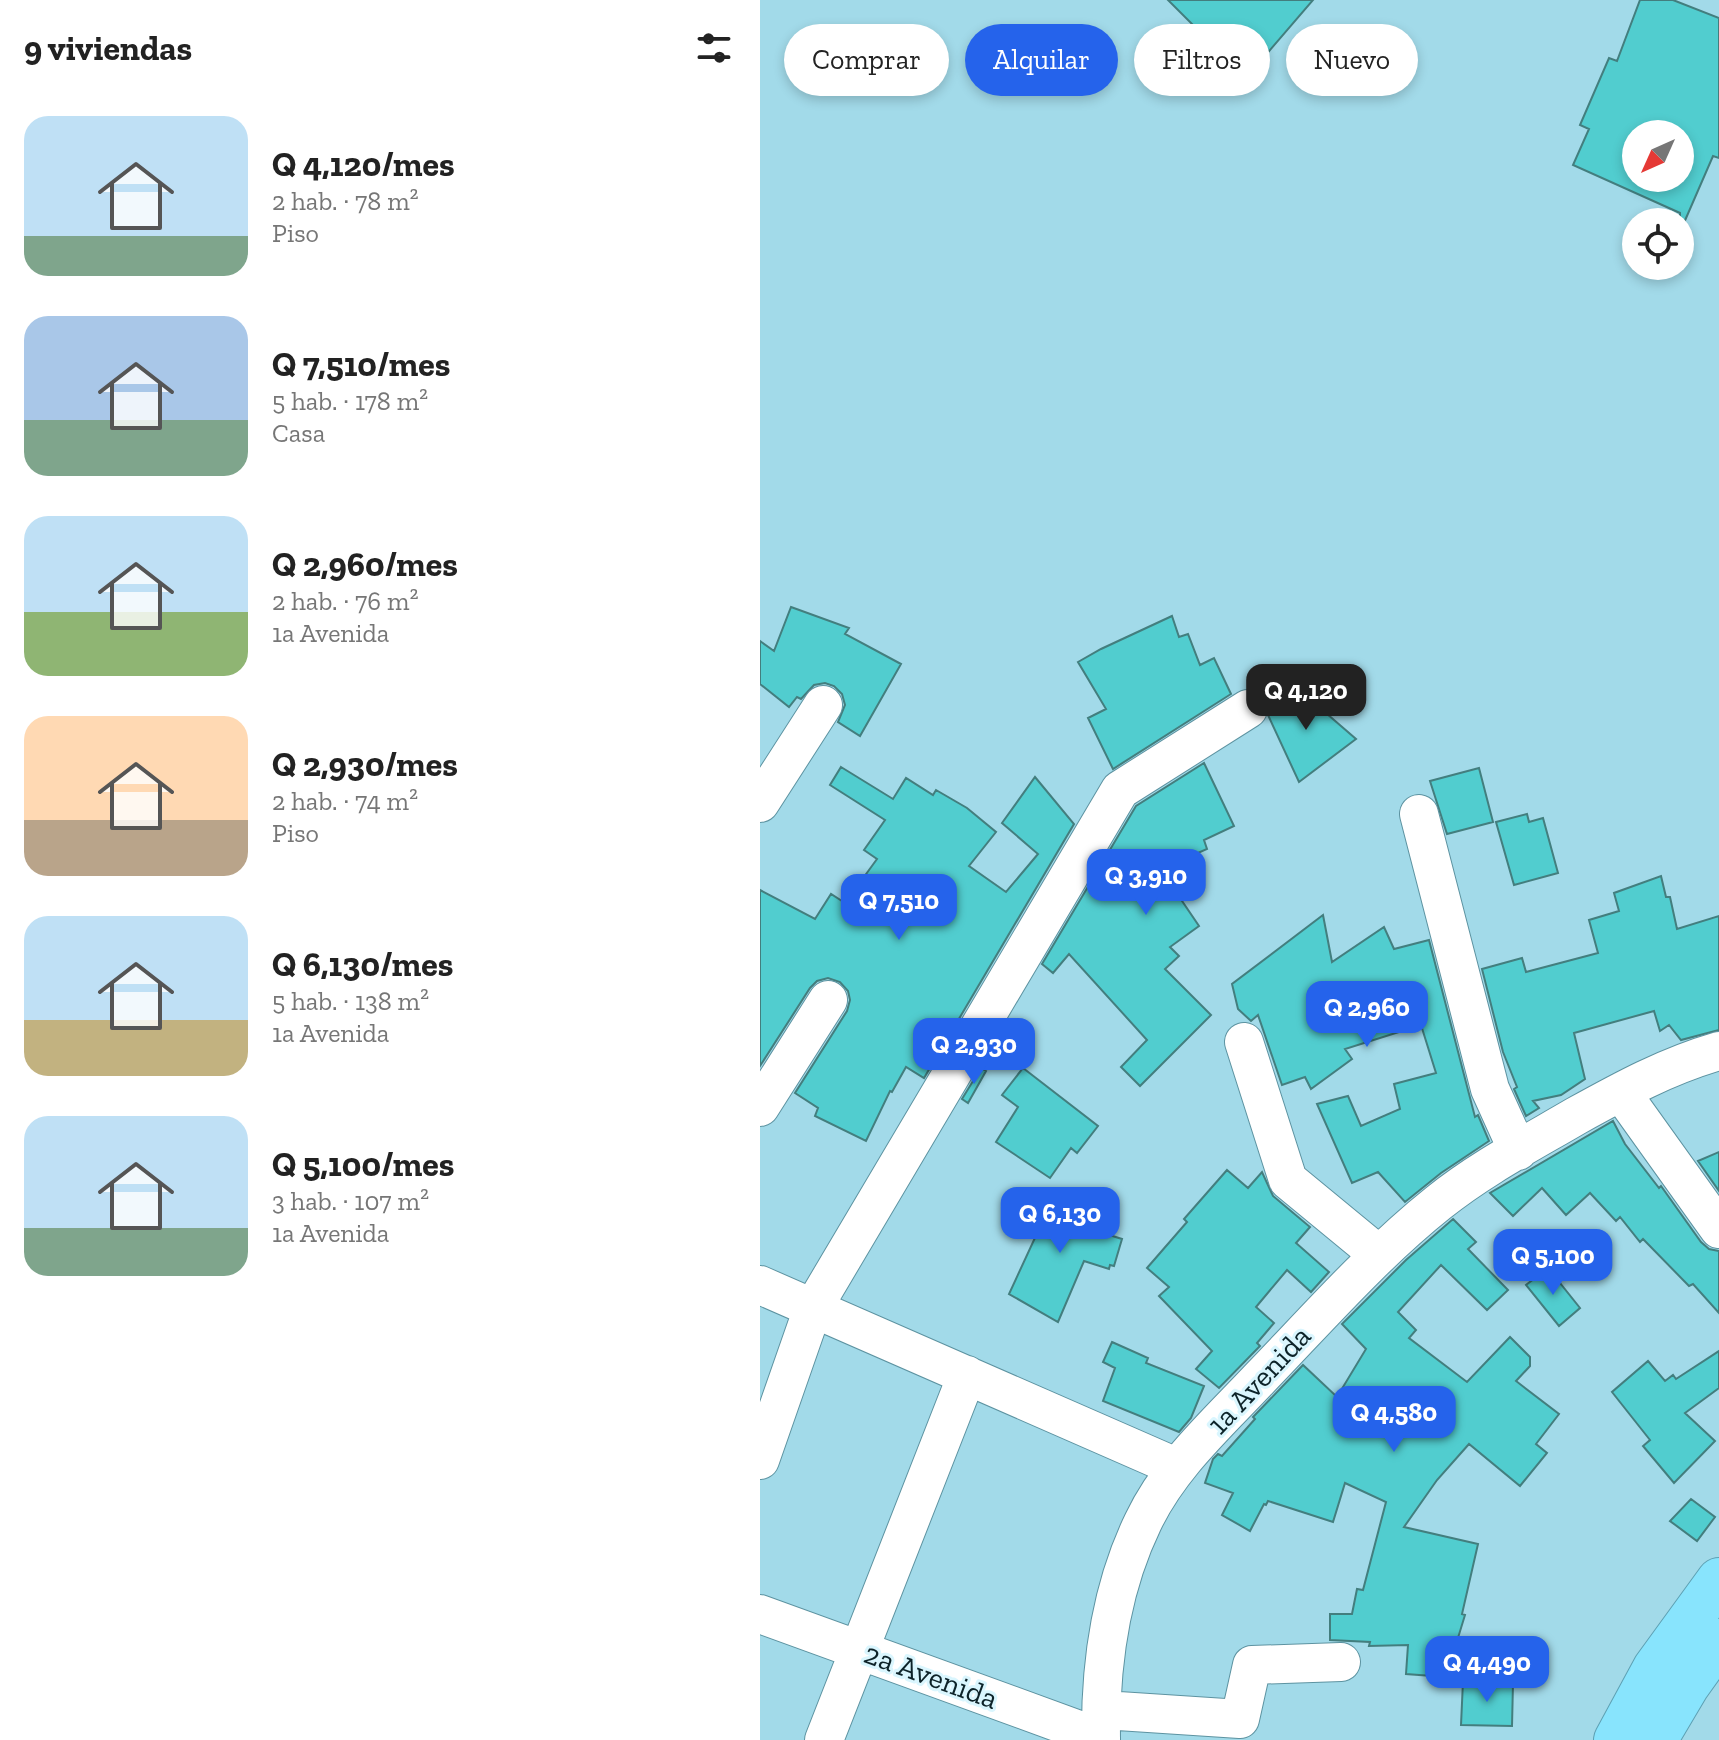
<!DOCTYPE html>
<html lang="es">
<meta charset="utf-8">
<style>
body{margin:0;font-family:"Zilla Slab",serif;background:#f6f6f6;color:#222;height:100vh;display:flex;flex-direction:column;font-size:30px;white-space:nowrap}
*{box-sizing:border-box;margin:0}
p{font-size:26px;color:#767676}
.icon{flex:none;width:44px;height:44px;fill:none;stroke:currentColor;stroke-width:2;stroke-linecap:round;stroke-linejoin:round}
.map{position:relative;flex:1;overflow:hidden}
.details{display:flex;flex-direction:column;background:#fff;width:760px}
.details>*{flex:none}
.hud{position:absolute;left:24px;top:24px;width:760px;height:72px;display:flex;gap:16px}
.needle{width:52px;rotate:225deg}
.controls{position:absolute;left:862px;top:120px;display:grid;gap:16px}
.controls a{display:grid;place-items:center;width:72px;height:72px;border-radius:50%;background:#fff;box-shadow:0 4px 12px #0003;font-size:40px}
.price{position:absolute;translate:-50% -68px;padding:0 18px;border-radius:16px;background:#2563eb;color:#fff;font-size:26px;line-height:52px;filter:drop-shadow(0 2px 4px #0008)}
.price::after{content:'';position:absolute;left:50%;top:48px;width:24px;height:18px;margin-left:-12px;background:inherit;clip-path:polygon(0 0,100% 0,50% 100%)}
.price.current{background:#222;color:#fff}
ul{padding:0;list-style:none}
li{display:flex;align-items:center;gap:24px;height:200px;padding:0 24px}
li span{display:grid;place-items:center;flex:none;width:224px;height:160px;border-radius:24px;color:#555}
li>.icon{margin-inline-start:auto}
span .icon{width:96px;height:96px;fill:#fffc;stroke-width:1}
li b{font-size:34px}
h2{display:flex;justify-content:space-between;align-items:center;height:96px;padding:0 24px;font-size:34px}
.pill{padding:0 28px;border-radius:36px;background:#fff;box-shadow:0 4px 12px #0003;font-size:28px;line-height:72px}
.pill.current{background:#2563eb;color:#fff}
main{display:flex;flex:1;min-height:0}
.map>svg:first-child{display:block}
</style>
<main>
<section class="details">
<h2>9 viviendas<svg class="icon" aria-label="filters" viewBox="0 0 24 24"><path d="M4 7h16M4 17h16"/><circle cx="9" cy="7" r="2"/><circle cx="15" cy="17" r="2"/></svg></h2>
<ul>
<li><span style="background:linear-gradient(#bfe0f5 75%,#7fa58c 0)"><svg class="icon" aria-label="home" viewBox="0 0 24 24"><path d="M3 11l9-7 9 7M6 9v11h12V9"/></svg></span><div><b>Q 4,120/mes</b><p>2 hab. · 78 m²</p><p>Piso</p></div></li>
<li><span style="background:linear-gradient(#a9c7e8 65%,#7fa58c 0)"><svg class="icon" aria-label="home" viewBox="0 0 24 24"><path d="M3 11l9-7 9 7M6 9v11h12V9"/></svg></span><div><b>Q 7,510/mes</b><p>5 hab. · 178 m²</p><p>Casa</p></div></li>
<li><span style="background:linear-gradient(#bfe0f5 60%,#8fb573 0)"><svg class="icon" aria-label="home" viewBox="0 0 24 24"><path d="M3 11l9-7 9 7M6 9v11h12V9"/></svg></span><div><b>Q 2,960/mes</b><p>2 hab. · 76 m²</p><p>1a Avenida</p></div></li>
<li><span style="background:linear-gradient(#ffd9b3 65%,#b9a48a 0)"><svg class="icon" aria-label="home" viewBox="0 0 24 24"><path d="M3 11l9-7 9 7M6 9v11h12V9"/></svg></span><div><b>Q 2,930/mes</b><p>2 hab. · 74 m²</p><p>Piso</p></div></li>
<li><span style="background:linear-gradient(#bfe0f5 65%,#c2b280 0)"><svg class="icon" aria-label="home" viewBox="0 0 24 24"><path d="M3 11l9-7 9 7M6 9v11h12V9"/></svg></span><div><b>Q 6,130/mes</b><p>5 hab. · 138 m²</p><p>1a Avenida</p></div></li>
<li><span style="background:linear-gradient(#bfe0f5 70%,#7fa58c 0)"><svg class="icon" aria-label="home" viewBox="0 0 24 24"><path d="M3 11l9-7 9 7M6 9v11h12V9"/></svg></span><div><b>Q 5,100/mes</b><p>3 hab. · 107 m²</p><p>1a Avenida</p></div></li>
</ul>
</section>
<div class="map">
<svg width="959" height="1740" viewBox="0 0 959 1740">
<rect width="100%" height="100%" fill="#a2dae9"/>
<!-- building -->
<path fill="#51cdcf" stroke="#437e7e" stroke-width="2" fill-rule="evenodd" d="M 408,0 L 553,0 L 486,78 Z
M 880,0 L 913,0 L 959,18 L 959,158 L 953,156 L 920,232 L 920,213 L 813,165 L 829,129 L 820,125 L 849,58 L 857,61 ZM 876,134 L 920,134 L 920,178 L 876,178 Z
M 31,607 L 89,628 L 85,634 L 141,664 L 100,736 L 78,722 L 85,705 L 82,694 L 74,686 L 65,683 L 54,685 L 41,699 L 37,697 L 29,707 L 0,684 L 0,641 L 14,651 Z
M 412,616 L 419,637 L 428,634 L 440,665 L 454,658 L 471,694 L 353,769 L 328,718 L 346,709 L 318,662 L 341,649 Z
M 537,688 L 596,739 L 539,782 L 508,715 L 508,701 Z
M 444,763 L 474,826 L 444,840 L 447,849 L 406,867 L 423,885 L 416,892 L 439,926 L 410,947 L 419,956 L 405,969 L 451,1015 L 380,1086 L 361,1067 L 387,1040 L 309,954 L 293,973 L 282,964 L 376,806 Z
M 81,767 L 133,799 L 146,778 L 173,795 L 176,790 L 207,808 L 236,832 L 209,866 L 246,892 L 278,854 L 242,823 L 275,777 L 314,824 L 164,1078 L 146,1067 L 132,1092 L 130,1091 L 106,1141 L 55,1116 L 58,1108 L 35,1093 L 87,1011 L 90,1000 L 88,991 L 80,982 L 68,978 L 57,981 L 50,988 L 0,1066 L 0,890 L 55,919 L 71,894 L 85,903 L 117,859 L 104,850 L 125,820 L 70,785 Z
M 719,768 L 733,822 L 687,834 L 670,781 Z
M 767,814 L 769,822 L 783,818 L 798,873 L 754,885 L 736,822 Z
M 901,876 L 906,897 L 910,897 L 917,929 L 959,916 L 959,1030 L 921,1040 L 909,1025 L 900,1031 L 894,1011 L 814,1033 L 825,1079 L 801,1095 L 773,1101 L 779,1108 L 766,1116 L 754,1089 L 757,1087 L 743,1052 L 722,969 L 762,958 L 766,972 L 838,953 L 829,920 L 859,911 L 854,893 Z
M 563,915 L 572,962 L 624,927 L 634,949 L 669,940 L 715,1117 L 718,1115 L 729,1141 L 681,1173 L 645,1202 L 618,1172 L 592,1183 L 557,1104 L 588,1096 L 601,1126 L 640,1109 L 634,1084 L 676,1073 L 661,1025 L 585,1049 L 592,1059 L 551,1089 L 545,1077 L 522,1085 L 498,1015 L 491,1021 L 478,1009 L 472,984 Z
M 221,1068 L 226,1071 L 208,1103 L 202,1099 Z
M 263,1068 L 338,1126 L 317,1153 L 311,1148 L 290,1178 L 236,1142 L 258,1107 L 242,1095 Z
M 853,1121 L 865,1144 L 899,1188 L 901,1186 L 941,1242 L 949,1249 L 959,1251 L 959,1313 L 933,1284 L 929,1286 L 883,1239 L 880,1242 L 860,1217 L 856,1221 L 830,1193 L 806,1215 L 782,1188 L 753,1216 L 730,1193 Z
M 959,1152 L 959,1191 L 938,1161 Z
M 467,1170 L 488,1188 L 502,1172 L 513,1196 L 550,1227 L 536,1243 L 569,1272 L 551,1292 L 527,1270 L 496,1307 L 514,1323 L 497,1343 L 500,1346 L 459,1388 L 436,1369 L 452,1351 L 399,1296 L 409,1287 L 387,1268 L 427,1222 L 424,1219 Z
M 278,1192 L 333,1211 L 327,1228 L 362,1239 L 354,1266 L 350,1265 L 349,1269 L 324,1261 L 298,1322 L 249,1294 L 280,1227 L 267,1222 Z
M 693,1219 L 716,1242 L 708,1249 L 748,1290 L 727,1310 L 681,1265 L 638,1312 L 656,1330 L 649,1338 L 707,1382 L 750,1337 L 770,1357 L 770,1366 L 756,1381 L 799,1414 L 776,1444 L 787,1453 L 760,1486 L 709,1444 L 677,1480 L 644,1527 L 718,1544 L 702,1614 L 705,1615 L 686,1677 L 646,1674 L 648,1645 L 609,1646 L 610,1642 L 570,1640 L 570,1614 L 592,1614 L 597,1589 L 603,1590 L 626,1502 L 585,1483 L 573,1522 L 508,1501 L 506,1505 L 504,1504 L 490,1531 L 462,1515 L 473,1493 L 445,1483 L 453,1459 L 458,1454 L 462,1456 L 495,1419 L 493,1417 L 543,1365 L 577,1397 L 606,1349 L 582,1324 L 646,1260 Z
M 788,1268 L 820,1308 L 799,1326 L 766,1285 Z
M 352,1342 L 388,1358 L 386,1363 L 444,1386 L 431,1418 L 419,1432 L 343,1401 L 355,1368 L 343,1362 Z
M 959,1351 L 959,1388 L 925,1413 L 955,1441 L 914,1483 L 883,1446 L 890,1440 L 852,1392 L 888,1361 L 905,1381 L 913,1375 L 916,1379 Z
M 931,1499 L 955,1517 L 937,1541 L 910,1521 Z
M 703,1681 L 753,1683 L 752,1726 L 701,1725 Z"/>
<g fill="none" stroke-linecap="round" stroke-linejoin="round">
<!-- minor casing -->
<g stroke="#5d93a1" stroke-width="40">
<path id="minor" d="M 0,803 L 63,705
M 659,814 L 730,1089 L 758,1151
M 484,1042 L 528,1180 L 619,1255
M 861,1092 L 959,1229
M 0,1107 L 68,1000
M 0,1285 L 416,1467
M 0,1460 L 53,1308 L 360,790 L 488,709
M 0,1614 L 341,1738
M 343,1710 L 480,1719 L 492,1665 L 581,1662
M 64,1740 L 207,1375
M 341,1740 C 340,1665 350,1590 383,1522 C 410,1465 459,1422 501,1377 C 558,1318 613,1255 678,1203 C 720,1169 770,1143 816,1116 C 863,1090 907,1066 959,1051"/>
</g>
<!-- highway casing -->
<g stroke="#5da0b3" stroke-width="46">
<path id="highway" d="M 856,1740 L 895,1668 L 959,1580
M 895,1740 L 927,1686 L 959,1641"/>
</g>
<!-- minor -->
<use href="#minor" stroke="#fff" stroke-width="38"/>
<!-- highway -->
<use href="#highway" stroke="#88e4fd" stroke-width="44"/>
</g>
<g text-anchor="middle" stroke-width="6" stroke-linejoin="round" paint-order="stroke">
<!-- street labels -->
<g font-size="30" fill="#0d2329" stroke="#daf6fe">
<text transform="translate(499 1380) rotate(-47)" y="10">1a Avenida</text>
<text transform="translate(171 1676) rotate(20)" y="10">2a Avenida</text>
</g>
</g>
</svg>
<div class="controls">
<a><svg class="needle" viewBox="-14 -14 28 28"><path d="M0-13l5 13h-10z" fill="#e53935"/><path d="M0 13l5-13h-10z" fill="#767676"/></svg></a>
<a><svg class="icon" aria-label="locate" viewBox="0 0 24 24"><circle cx="12" cy="12" r="6"/><path d="M12 2v4M12 18v4M2 12h4M18 12h4"/></svg></a>
</div>
<b class="price current" style="left:546px;top:732px">Q 4,120</b>
<b class="price" style="left:386px;top:917px">Q 3,910</b>
<b class="price" style="left:139px;top:942px">Q 7,510</b>
<b class="price" style="left:607px;top:1049px">Q 2,960</b>
<b class="price" style="left:214px;top:1086px">Q 2,930</b>
<b class="price" style="left:300px;top:1255px">Q 6,130</b>
<b class="price" style="left:793px;top:1297px">Q 5,100</b>
<b class="price" style="left:634px;top:1454px">Q 4,580</b>
<b class="price" style="left:727px;top:1704px">Q 4,490</b>
<div class="hud">
<a class="pill">Comprar</a>
<a class="pill current">Alquilar</a>
<a class="pill">Filtros</a>
<a class="pill">Nuevo</a>
</div>
</div>
</main>
